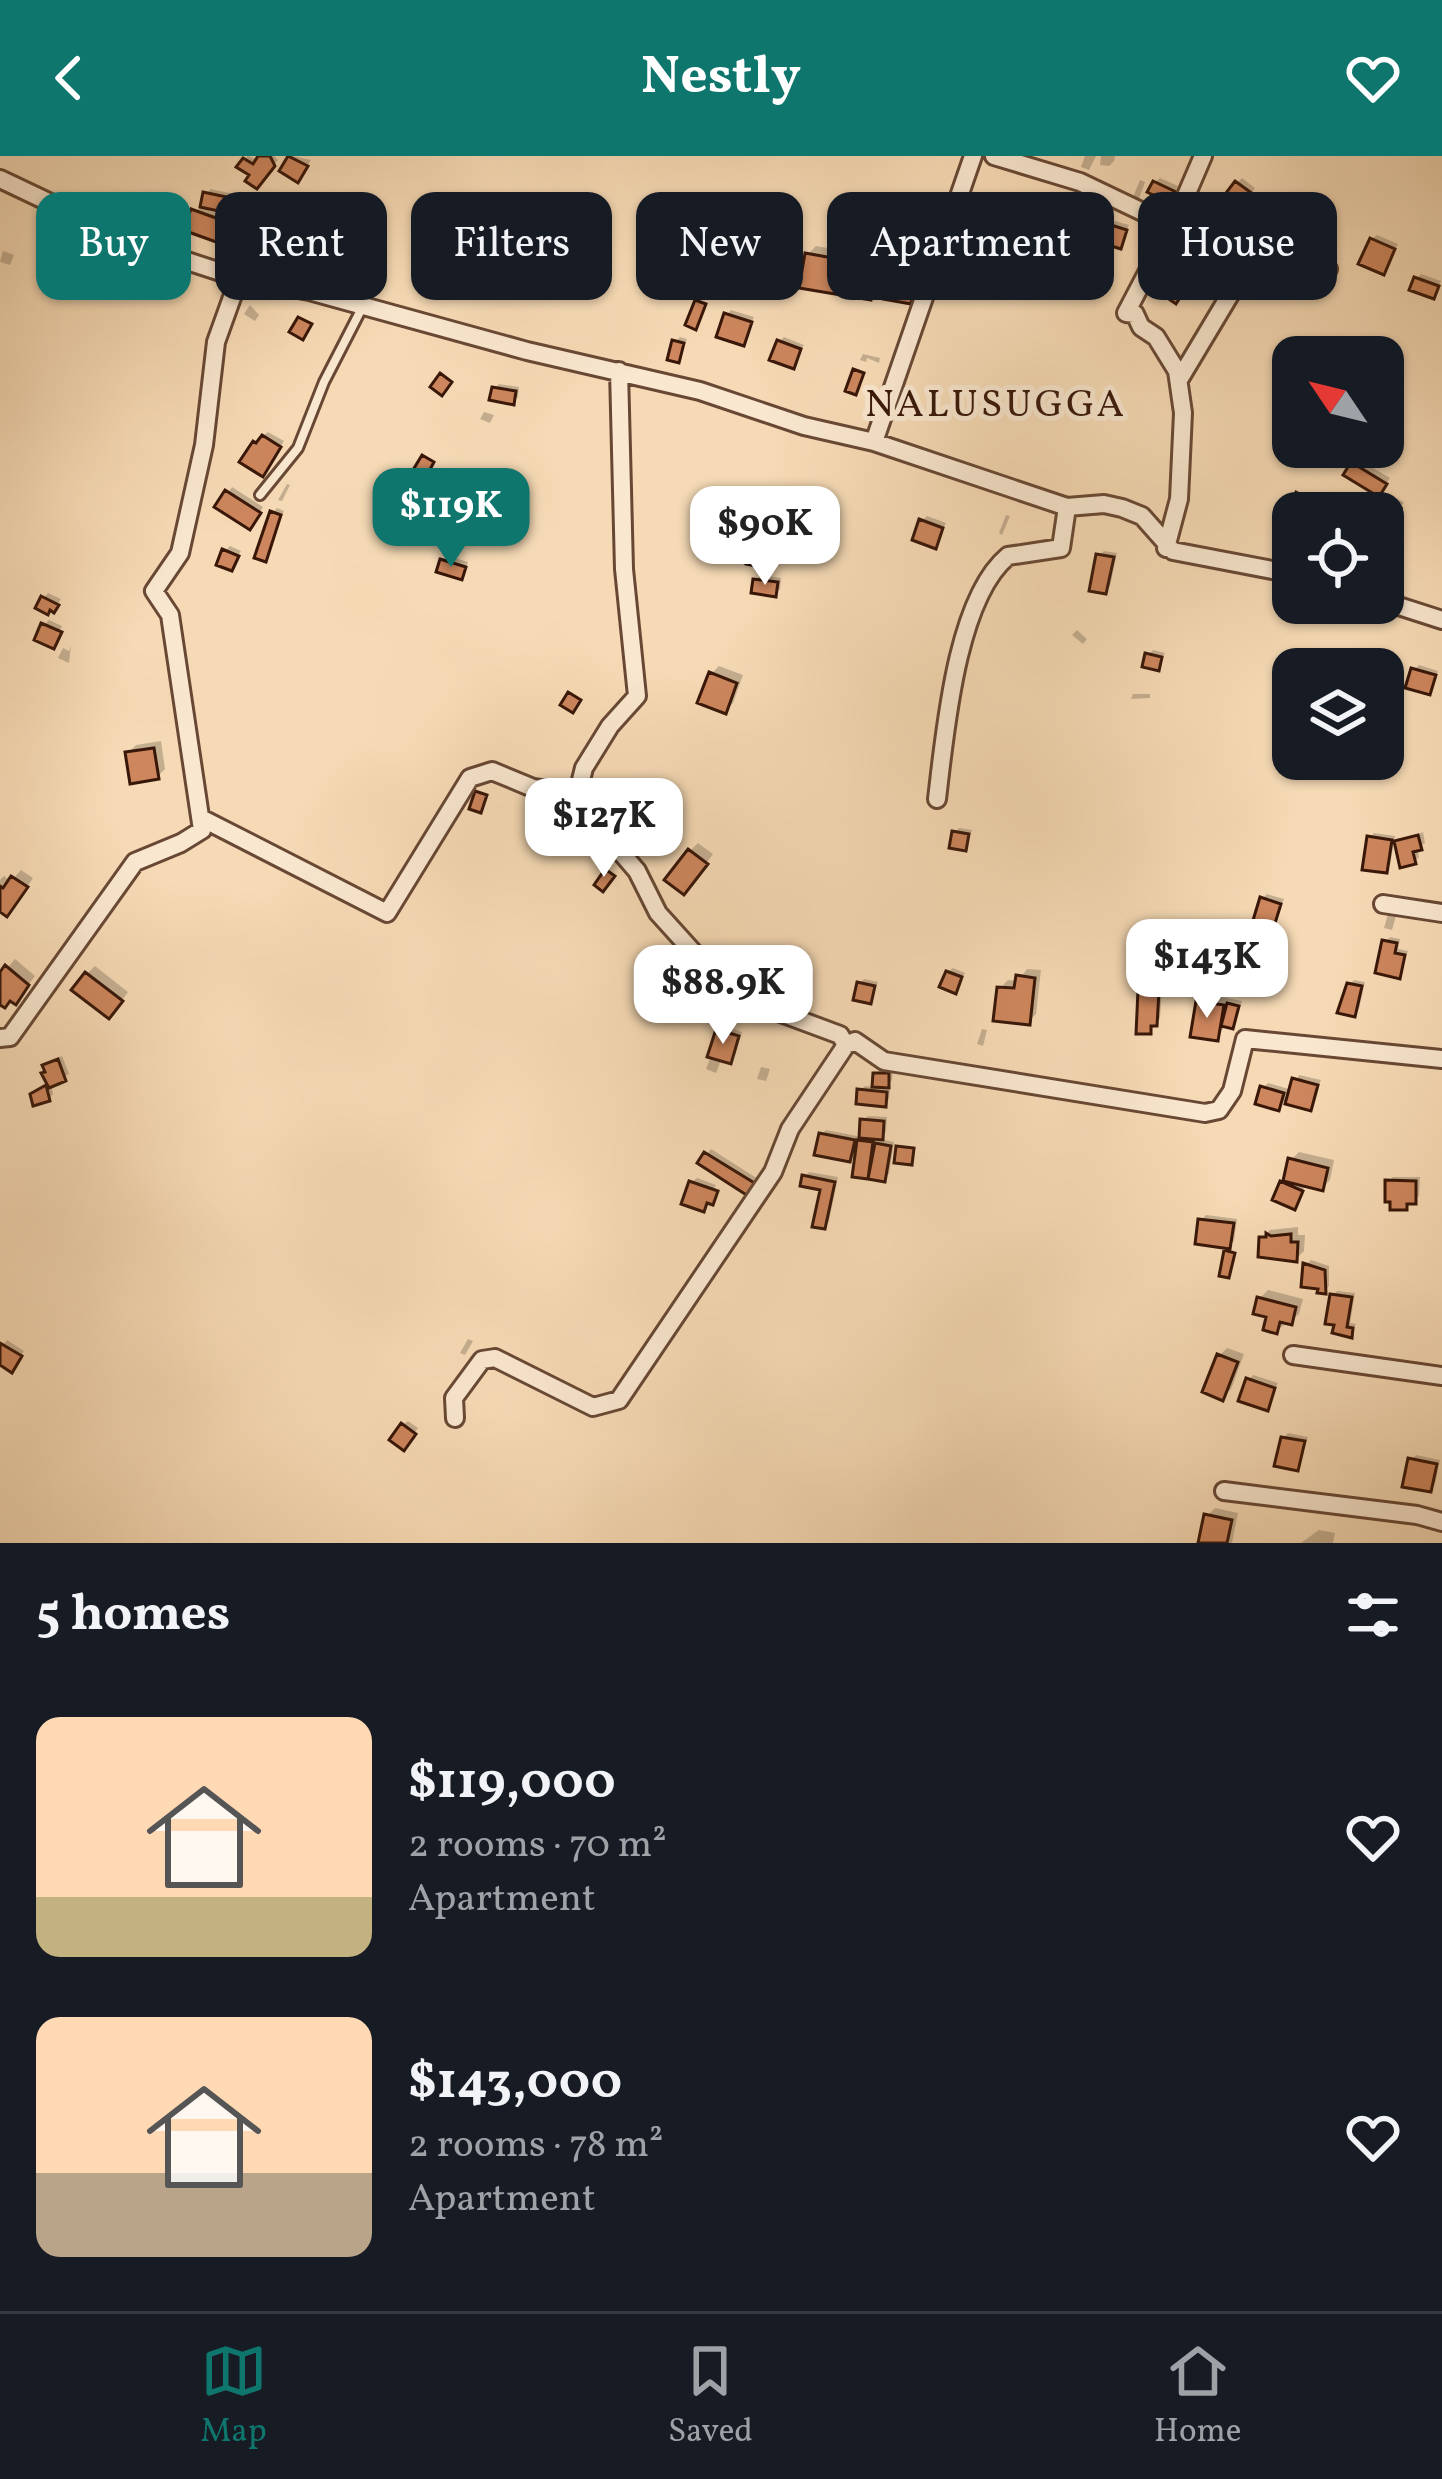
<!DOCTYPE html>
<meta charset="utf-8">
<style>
body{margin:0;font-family:Vollkorn,serif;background:#20242c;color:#f1f3f6;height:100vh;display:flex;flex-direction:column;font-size:45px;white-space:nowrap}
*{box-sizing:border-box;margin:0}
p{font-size:39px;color:#9ea1a6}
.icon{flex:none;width:66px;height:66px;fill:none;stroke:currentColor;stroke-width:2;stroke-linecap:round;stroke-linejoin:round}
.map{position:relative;height:1387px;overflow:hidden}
.side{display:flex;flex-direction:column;background:#171b24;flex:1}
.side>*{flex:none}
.top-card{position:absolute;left:36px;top:36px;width:1371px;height:108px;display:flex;gap:24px}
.needle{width:78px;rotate:305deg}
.fabs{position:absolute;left:1272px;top:180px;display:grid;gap:24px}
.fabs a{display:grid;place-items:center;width:132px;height:132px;border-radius:24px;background:#171b24;box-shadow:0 3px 9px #0004;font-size:60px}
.price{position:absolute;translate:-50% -102px;padding:0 27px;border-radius:24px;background:#fff;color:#222;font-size:39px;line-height:78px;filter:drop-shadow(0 3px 6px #0008)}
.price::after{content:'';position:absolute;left:50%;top:72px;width:36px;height:27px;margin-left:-18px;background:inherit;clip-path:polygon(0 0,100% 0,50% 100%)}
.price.selected{background:#0f766e;color:#fff}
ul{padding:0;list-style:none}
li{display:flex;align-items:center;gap:36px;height:300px;padding:0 36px}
li span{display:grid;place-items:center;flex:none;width:336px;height:240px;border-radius:24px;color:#555}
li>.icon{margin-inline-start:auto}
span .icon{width:144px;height:144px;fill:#fffc;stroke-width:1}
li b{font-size:51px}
h2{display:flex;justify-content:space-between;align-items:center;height:144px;padding:0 36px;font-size:51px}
.pill{padding:0 42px;border-radius:24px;background:#171b24;box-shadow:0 3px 9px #0004;font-size:42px;line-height:108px}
.pill.selected{background:#0f766e;color:#fff}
header{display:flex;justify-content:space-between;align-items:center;height:156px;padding:0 36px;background:#0f766e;color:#fff;font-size:54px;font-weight:700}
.menu{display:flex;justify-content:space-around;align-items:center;height:168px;border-top:3px solid #363941;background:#171b24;font-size:33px;color:#9ea1a6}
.menu a{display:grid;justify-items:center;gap:6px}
.menu .selected{color:#0f766e}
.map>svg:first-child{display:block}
</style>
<header><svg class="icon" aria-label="back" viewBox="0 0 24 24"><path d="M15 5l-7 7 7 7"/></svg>Nestly<svg class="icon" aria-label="heart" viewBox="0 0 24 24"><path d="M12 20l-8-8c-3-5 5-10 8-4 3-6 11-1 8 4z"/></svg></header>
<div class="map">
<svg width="1442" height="1387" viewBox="0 0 1442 1387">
<rect width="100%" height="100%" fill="#f6dab5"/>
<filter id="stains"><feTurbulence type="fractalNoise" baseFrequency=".00167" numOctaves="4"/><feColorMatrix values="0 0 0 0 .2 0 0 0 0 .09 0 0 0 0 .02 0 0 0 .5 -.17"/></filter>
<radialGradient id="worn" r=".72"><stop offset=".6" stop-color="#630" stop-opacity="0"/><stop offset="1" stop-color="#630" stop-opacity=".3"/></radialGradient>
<!-- shadow -->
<path fill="#0003" d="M 248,0 L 258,4 L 261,0 L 274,0 L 278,4 L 256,29 L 245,3 Z
M 292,0 L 311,4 L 302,19 L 283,14 Z
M 1085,0 L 1096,0 L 1089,14 L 1081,11 Z
M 1101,0 L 1115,0 L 1114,5 L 1109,10 L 1100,9 Z
M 1160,22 L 1178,30 L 1174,39 L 1155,26 Z
M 1242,22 L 1255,32 L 1242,50 L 1237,27 Z
M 1140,24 L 1145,26 L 1139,43 L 1133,41 Z
M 210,33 L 234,38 L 227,53 L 206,49 L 205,53 L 230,62 L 219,84 L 194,55 L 203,52 Z
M 180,61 L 184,64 L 175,76 L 171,73 Z
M 1115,65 L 1129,69 L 1120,89 L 1111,69 Z
M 296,69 L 305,72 L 300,82 L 291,79 Z
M 1377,79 L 1398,88 L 1383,115 L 1372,83 Z
M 1183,88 L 1189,92 L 1172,118 L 1188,129 L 1180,139 L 1154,129 Z
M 816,90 L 884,102 L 878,133 L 870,141 L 808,98 Z
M 500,94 L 518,96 L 517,102 L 498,101 Z
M 3,95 L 14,99 L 10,109 L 0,106 Z
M 510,115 L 532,118 L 531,134 L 526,139 L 506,120 Z
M 1421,118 L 1441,125 L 1433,140 L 1416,123 Z
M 748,120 L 745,130 L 739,129 L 742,119 Z
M 892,130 L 916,134 L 915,140 L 910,144 L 887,135 Z
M 250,149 L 259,159 L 255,165 L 244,158 Z
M 731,154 L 754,161 L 743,186 L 727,159 Z
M 680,181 L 687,183 L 679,203 L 675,186 Z
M 784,181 L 804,189 L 793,210 L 779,186 Z
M 863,198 L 880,202 L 879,207 L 867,202 L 866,206 L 860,204 Z
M 499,228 L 519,231 L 518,241 L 513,245 L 494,233 Z
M 484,256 L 494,259 L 490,267 L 480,263 Z
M 268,276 L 284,285 L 267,312 L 255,286 Z
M 1358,303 L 1390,322 L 1383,333 L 1347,318 Z
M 287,328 L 290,329 L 282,345 L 278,344 Z
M 232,331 L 263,351 L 254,366 L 218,350 Z
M 1360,341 L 1389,354 L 1397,343 L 1404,346 L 1387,376 L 1383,374 L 1383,357 L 1351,357 Z
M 277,352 L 284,355 L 265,403 L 273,357 Z
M 1006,359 L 1010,360 L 1002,379 L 999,377 Z
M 927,360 L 946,367 L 935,389 L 922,365 Z
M 758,380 L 768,381 L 765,403 L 760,408 L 753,384 Z
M 230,390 L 241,395 L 231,412 L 225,395 Z
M 1104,395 L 1117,397 L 1110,430 L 1105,435 L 1099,399 Z
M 448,400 L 468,406 L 461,420 L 443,405 Z
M 761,419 L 781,422 L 780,433 L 775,437 L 756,424 Z
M 48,437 L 61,443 L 54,453 L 44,442 Z
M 49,464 L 62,470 L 53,488 L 44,469 Z
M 1077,474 L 1087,483 L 1083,488 L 1072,479 Z
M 71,490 L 69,507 L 58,502 L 63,492 L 69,495 Z
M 1153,494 L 1165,497 L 1158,512 L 1148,499 Z
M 1419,509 L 1438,515 L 1429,536 L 1414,514 Z
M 719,510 L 743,519 L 733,547 L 725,555 L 711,518 Z
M 1133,538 L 1150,538 L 1150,542 L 1131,543 Z
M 161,585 L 165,613 L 157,621 L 128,597 L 136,589 Z
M 959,672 L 972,674 L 965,691 L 955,677 Z
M 1423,676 L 1425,687 L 1417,692 L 1419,701 L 1415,705 L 1397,686 Z
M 1374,677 L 1395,680 L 1390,709 L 1386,714 L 1370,682 Z
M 698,687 L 713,698 L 692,727 L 690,695 Z
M 21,714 L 33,722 L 15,749 L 0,752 L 0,724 L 4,720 L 11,725 Z
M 1267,738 L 1284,743 L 1271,774 L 1262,743 Z
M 1388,758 L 1396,760 L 1392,774 L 1384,772 Z
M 1390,781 L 1400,783 L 1398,793 L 1408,795 L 1399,819 L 1385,786 Z
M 15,803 L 35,820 L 16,845 L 11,842 L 0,845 L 0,821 Z
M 95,810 L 128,836 L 117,851 L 87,818 Z
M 953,812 L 965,817 L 955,835 L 948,816 Z
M 1027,813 L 1041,814 L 1036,858 L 1028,866 L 1000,832 L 1008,824 L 1018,825 Z
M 864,823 L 878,826 L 870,845 L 860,827 Z
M 1354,824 L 1365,826 L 1359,853 L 1354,858 L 1349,829 Z
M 676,830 L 680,833 L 670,850 L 666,847 Z
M 1146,831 L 1162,832 L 1160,862 L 1150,875 L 1141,835 Z
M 1207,838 L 1242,845 L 1236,865 L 1232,870 L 1226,868 L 1217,882 L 1199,846 Z
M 723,870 L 742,876 L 735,900 L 730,905 L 722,902 L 716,917 L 706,913 Z
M 982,873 L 987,874 L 983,890 L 977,888 Z
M 62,900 L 69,918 L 51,928 L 53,938 L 49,943 L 33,939 L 51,926 L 45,909 Z
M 761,911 L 770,913 L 766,925 L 757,923 Z
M 881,913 L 893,914 L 892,924 L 885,932 L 890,932 L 889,943 L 885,948 L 860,934 L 865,930 L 875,931 L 876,918 Z
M 1299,919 L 1321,924 L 1310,952 L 1284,945 L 1278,951 L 1263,932 L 1268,927 L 1292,934 Z
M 868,960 L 887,961 L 886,976 L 879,983 L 894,986 L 889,1018 L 884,1023 L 856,1019 L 859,994 L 849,1003 L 821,979 L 826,974 L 862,981 L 863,964 Z
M 711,993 L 758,1023 L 752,1032 L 701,1006 Z
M 1299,996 L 1334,1004 L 1330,1024 L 1322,1032 L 1306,1028 L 1294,1050 L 1282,1027 L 1291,1004 Z
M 809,1016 L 838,1021 L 829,1065 L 824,1070 L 823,1032 L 805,1021 Z
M 1393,1021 L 1420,1021 L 1419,1040 L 1406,1051 L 1388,1026 Z
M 697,1022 L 716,1029 L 703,1052 L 692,1026 Z
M 1206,1059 L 1237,1063 L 1234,1085 L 1229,1090 L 1201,1064 Z
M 1298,1071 L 1298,1079 L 1305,1079 L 1304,1095 L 1296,1103 L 1262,1082 L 1270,1074 Z
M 1311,1104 L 1329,1110 L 1329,1130 L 1325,1135 L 1306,1109 Z
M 1268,1134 L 1303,1143 L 1299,1158 L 1276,1175 L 1260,1142 Z
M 1337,1135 L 1355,1137 L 1350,1167 L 1356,1168 L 1351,1178 L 1336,1174 L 1333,1139 Z
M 468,1183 L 473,1185 L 465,1199 L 460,1197 Z
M 7,1184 L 24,1195 L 16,1208 L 0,1206 L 0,1193 Z
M 1227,1192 L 1244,1198 L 1231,1233 L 1223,1241 L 1220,1199 Z
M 1253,1219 L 1278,1227 L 1267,1251 L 1249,1224 Z
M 408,1265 L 418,1272 L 408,1286 L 403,1269 Z
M 1288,1277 L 1308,1281 L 1298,1312 L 1283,1282 Z
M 1416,1299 L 1440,1304 L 1435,1328 L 1430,1333 L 1411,1304 Z
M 1215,1352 L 1238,1357 L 1232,1387 L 1201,1387 L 1207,1360 Z
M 1319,1374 L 1335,1377 L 1333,1387 L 1301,1387 Z"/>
<!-- building -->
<path fill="#cd865d" stroke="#381709" stroke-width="3" d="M 258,0 L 270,0 L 275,10 L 257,33 L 245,25 L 249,19 L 236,11 L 243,2 L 253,8 Z
M 288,0 L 308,10 L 298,27 L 279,15 Z
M 1153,25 L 1176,36 L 1170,47 L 1147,36 Z
M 1235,25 L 1253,38 L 1238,58 L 1220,45 Z
M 203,36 L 231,42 L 228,57 L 200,51 Z
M 191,53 L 227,66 L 219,87 L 183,74 Z
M 1108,68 L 1127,74 L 1121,93 L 1102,87 Z
M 1370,82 L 1395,93 L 1384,119 L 1358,108 Z
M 1176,91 L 1186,98 L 1169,124 L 1185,134 L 1176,148 L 1150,130 Z
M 805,97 L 878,110 L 871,144 L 799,132 Z
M 503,119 L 529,121 L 527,142 L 501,139 Z
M 1414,121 L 1439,130 L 1434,143 L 1409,134 Z
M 884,133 L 913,138 L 911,148 L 883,143 Z
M 695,144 L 706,148 L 696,174 L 685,169 Z
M 724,157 L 752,166 L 744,190 L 716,181 Z
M 298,161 L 312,168 L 303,184 L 289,176 Z
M 672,184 L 684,187 L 679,207 L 667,204 Z
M 777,184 L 801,193 L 794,213 L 769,204 Z
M 853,213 L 864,217 L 856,239 L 845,235 Z
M 440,217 L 452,226 L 442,240 L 430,231 Z
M 492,231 L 516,235 L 514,249 L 489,244 Z
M 262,279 L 281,291 L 263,321 L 239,306 L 253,285 L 256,287 Z
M 422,299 L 434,306 L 426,321 L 413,314 Z
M 1351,306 L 1387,328 L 1379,341 L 1343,319 Z
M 225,334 L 261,357 L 250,374 L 214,351 Z
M 1296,336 L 1305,341 L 1292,364 L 1284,359 Z
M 1353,344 L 1383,357 L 1347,357 Z
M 1390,346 L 1401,352 L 1387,379 L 1383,377 L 1383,360 Z
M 270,355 L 281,359 L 266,406 L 254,402 Z
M 919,363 L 943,372 L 936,393 L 912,384 Z
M 750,383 L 765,385 L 761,411 L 746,408 Z
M 222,393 L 239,400 L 232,415 L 216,409 Z
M 1096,398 L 1114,401 L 1106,438 L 1089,435 Z
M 440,403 L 466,411 L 462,424 L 436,416 Z
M 753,423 L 778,426 L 776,441 L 751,437 Z
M 41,440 L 59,449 L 54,457 L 50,454 L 48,459 L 35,452 Z
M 41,467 L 62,476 L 54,493 L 34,484 Z
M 1145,497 L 1162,501 L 1159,515 L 1142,511 Z
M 1411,512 L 1436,519 L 1430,539 L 1405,532 Z
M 709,516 L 737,527 L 726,558 L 697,547 Z
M 568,536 L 581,544 L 573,557 L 560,549 Z
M 154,592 L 159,623 L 130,628 L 125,596 Z
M 475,635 L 487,639 L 481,657 L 469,653 Z
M 952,675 L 969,678 L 966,695 L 949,692 Z
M 1418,679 L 1422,694 L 1413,696 L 1416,708 L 1400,712 L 1394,685 Z
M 1367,680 L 1392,684 L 1387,717 L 1362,714 Z
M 688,693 L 708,708 L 684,739 L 664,724 Z
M 605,713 L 615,720 L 603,736 L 594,729 Z
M 11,720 L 28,731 L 7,761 L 0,756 L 0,730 L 3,732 Z
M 1260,741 L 1281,748 L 1272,777 L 1251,771 Z
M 1382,784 L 1397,787 L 1395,797 L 1405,799 L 1400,823 L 1375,817 Z
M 5,809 L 29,829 L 16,849 L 10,845 L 5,852 L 0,849 L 0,816 Z
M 946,815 L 962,821 L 956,838 L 939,831 Z
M 85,816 L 123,845 L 109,863 L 71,834 Z
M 1016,819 L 1035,822 L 1030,869 L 993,865 L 997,831 L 1014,832 Z
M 857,826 L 875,830 L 871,848 L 853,844 Z
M 1347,827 L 1362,830 L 1355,861 L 1337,857 Z
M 1138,834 L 1159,835 L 1157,870 L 1151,870 L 1151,878 L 1136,878 Z
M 1196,845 L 1224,849 L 1218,885 L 1190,881 Z
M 1227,847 L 1239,850 L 1233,873 L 1221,870 Z
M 716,873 L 739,880 L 731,908 L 707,901 Z
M 58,903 L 66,925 L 49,932 L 41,917 L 45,916 L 42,909 Z
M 873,917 L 889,917 L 889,932 L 872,931 Z
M 1292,922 L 1318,929 L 1311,955 L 1285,948 Z
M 46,929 L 50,945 L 33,950 L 30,938 Z
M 1260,930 L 1284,937 L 1279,955 L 1255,948 Z
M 857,933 L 887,936 L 886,951 L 856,948 Z
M 860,963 L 884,965 L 883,984 L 859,982 Z
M 819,977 L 855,984 L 850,1006 L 814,999 Z
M 857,984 L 873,986 L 868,1023 L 852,1021 Z
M 875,987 L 891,990 L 885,1026 L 868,1023 Z
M 896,990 L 914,992 L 912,1009 L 894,1007 Z
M 704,996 L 756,1028 L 748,1040 L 697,1007 Z
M 1288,1002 L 1328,1012 L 1323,1035 L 1283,1025 Z
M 802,1019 L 835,1026 L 825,1073 L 812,1071 L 820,1034 L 800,1030 Z
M 1385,1024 L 1416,1025 L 1416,1048 L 1407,1048 L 1407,1054 L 1390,1054 L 1390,1046 L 1385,1046 Z
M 689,1025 L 718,1035 L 713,1049 L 707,1047 L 704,1056 L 681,1048 Z
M 1280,1025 L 1303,1035 L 1295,1054 L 1272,1044 Z
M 1198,1063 L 1234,1067 L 1230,1093 L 1195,1088 Z
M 1266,1077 L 1271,1080 L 1291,1078 L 1291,1086 L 1298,1086 L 1297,1106 L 1258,1101 L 1259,1081 L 1266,1081 Z
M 1224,1094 L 1235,1097 L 1229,1122 L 1219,1120 Z
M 1303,1107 L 1325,1114 L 1326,1138 L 1317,1137 L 1318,1133 L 1301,1131 Z
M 1330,1138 L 1352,1141 L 1347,1171 L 1353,1172 L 1352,1182 L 1332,1177 L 1334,1169 L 1325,1168 Z
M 1257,1141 L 1296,1151 L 1292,1169 L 1280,1166 L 1277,1178 L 1263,1174 L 1266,1161 L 1253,1158 Z
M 0,1187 L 22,1200 L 12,1217 L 0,1209 Z
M 1217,1198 L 1238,1206 L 1223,1245 L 1202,1236 Z
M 1246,1222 L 1275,1232 L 1268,1255 L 1238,1245 Z
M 401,1267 L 416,1278 L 404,1295 L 389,1284 Z
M 1281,1281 L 1305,1285 L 1298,1315 L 1274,1310 Z
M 1408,1302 L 1437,1308 L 1431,1336 L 1402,1331 Z
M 1204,1358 L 1232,1364 L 1227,1387 L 1198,1387 Z"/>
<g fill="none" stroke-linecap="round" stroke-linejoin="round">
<!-- lane casing -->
<g stroke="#684834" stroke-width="14">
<path id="lane" d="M 260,339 L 298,292 L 324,226 L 362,152"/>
</g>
<!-- street casing -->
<g stroke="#684834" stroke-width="22">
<path id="street" d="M 994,0 L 1080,26 L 1172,70
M 0,23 L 141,90 L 239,122 L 309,135 L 527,195 L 700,235 L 804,270 L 874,286 L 1067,351 L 1104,348 L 1122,352 L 1142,360 L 1173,395 L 1293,418
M 619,215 L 624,413 L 637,540 L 610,570 L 584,612 L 576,644 L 637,715 L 658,757 L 695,798 L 770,853 L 840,879 L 846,889 L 855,885 L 884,905 L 1205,957 L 1219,954 L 1232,935 L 1245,883 L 1442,903
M 1179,224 L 1240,122 L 1246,105 L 1259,93 L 1279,93 L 1328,113
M 874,286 L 973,0
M 1166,392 L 1179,343 L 1183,257 L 1177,215 L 1156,181 L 1141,171 L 1135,158 L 1126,157 L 1179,56 L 1203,0
M 1383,445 L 1442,464
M 937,643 C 945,577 956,443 1008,400 L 1061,392 L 1067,351
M 201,662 L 387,757 L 470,622 L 492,615 L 533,632 L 577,638
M 1383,748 L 1442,757
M 0,882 L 10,881 L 135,706 L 181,687 L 202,674 L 170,459 L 154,435 L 180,397 L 204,289 L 216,186 L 239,122
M 1293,1199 L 1442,1220
M 455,1262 L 454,1242 L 482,1204 L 495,1202 L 593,1251 L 619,1244 L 773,1016 L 790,973 L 846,889
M 1224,1335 L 1417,1359 L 1442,1366"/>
</g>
<!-- lane -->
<use href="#lane" stroke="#f9e7cf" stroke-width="8"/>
<!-- street -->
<use href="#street" stroke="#f9e7cf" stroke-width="16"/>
</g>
<g text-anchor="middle" stroke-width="10" stroke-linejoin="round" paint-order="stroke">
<!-- quarter labels -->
<g font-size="39" letter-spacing="3" fill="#381709" stroke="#f9e7cf">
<text x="996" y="260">NALUSUGGA</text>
</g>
</g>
<rect width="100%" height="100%" filter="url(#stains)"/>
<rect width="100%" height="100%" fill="url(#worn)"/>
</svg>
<div class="fabs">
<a><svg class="needle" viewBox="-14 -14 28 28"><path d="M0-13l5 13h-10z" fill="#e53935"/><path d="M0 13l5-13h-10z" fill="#9ea1a6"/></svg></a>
<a><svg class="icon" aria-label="locate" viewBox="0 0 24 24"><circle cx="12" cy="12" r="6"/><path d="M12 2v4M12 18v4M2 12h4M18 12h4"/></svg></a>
<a><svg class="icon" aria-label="layers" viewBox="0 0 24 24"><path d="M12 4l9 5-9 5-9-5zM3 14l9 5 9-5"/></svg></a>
</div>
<b class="price selected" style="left:451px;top:414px">$119K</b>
<b class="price" style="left:765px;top:432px">$90K</b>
<b class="price" style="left:604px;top:724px">$127K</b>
<b class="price" style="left:1207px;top:865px">$143K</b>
<b class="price" style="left:723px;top:891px">$88.9K</b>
<div class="top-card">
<a class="pill selected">Buy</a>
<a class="pill">Rent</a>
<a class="pill">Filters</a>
<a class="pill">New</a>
<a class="pill">Apartment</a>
<a class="pill">House</a>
</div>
</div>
<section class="side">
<h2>5 homes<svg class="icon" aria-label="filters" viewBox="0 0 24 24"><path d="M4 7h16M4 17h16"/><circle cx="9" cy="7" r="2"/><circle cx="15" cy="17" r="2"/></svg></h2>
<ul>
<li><span style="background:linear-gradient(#ffd9b3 75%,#c2b280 0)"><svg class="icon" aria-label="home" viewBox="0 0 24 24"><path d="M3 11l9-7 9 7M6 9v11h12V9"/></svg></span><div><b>$119,000</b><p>2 rooms · 70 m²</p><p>Apartment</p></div><svg class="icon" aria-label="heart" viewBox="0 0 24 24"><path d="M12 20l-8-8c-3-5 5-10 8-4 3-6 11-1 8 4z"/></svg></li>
<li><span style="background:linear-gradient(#ffd9b3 65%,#b9a48a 0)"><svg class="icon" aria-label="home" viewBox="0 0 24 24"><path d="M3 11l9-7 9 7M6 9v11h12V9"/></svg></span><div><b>$143,000</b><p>2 rooms · 78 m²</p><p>Apartment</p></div><svg class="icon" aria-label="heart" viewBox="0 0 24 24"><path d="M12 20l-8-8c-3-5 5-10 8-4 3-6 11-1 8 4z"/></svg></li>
</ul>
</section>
<nav class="menu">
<a class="selected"><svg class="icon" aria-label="map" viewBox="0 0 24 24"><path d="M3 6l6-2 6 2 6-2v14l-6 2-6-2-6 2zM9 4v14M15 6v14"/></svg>Map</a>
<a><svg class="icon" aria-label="saved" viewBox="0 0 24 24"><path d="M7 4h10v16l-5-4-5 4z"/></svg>Saved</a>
<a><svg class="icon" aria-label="home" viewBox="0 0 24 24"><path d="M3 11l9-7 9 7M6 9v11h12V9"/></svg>Home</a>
</nav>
